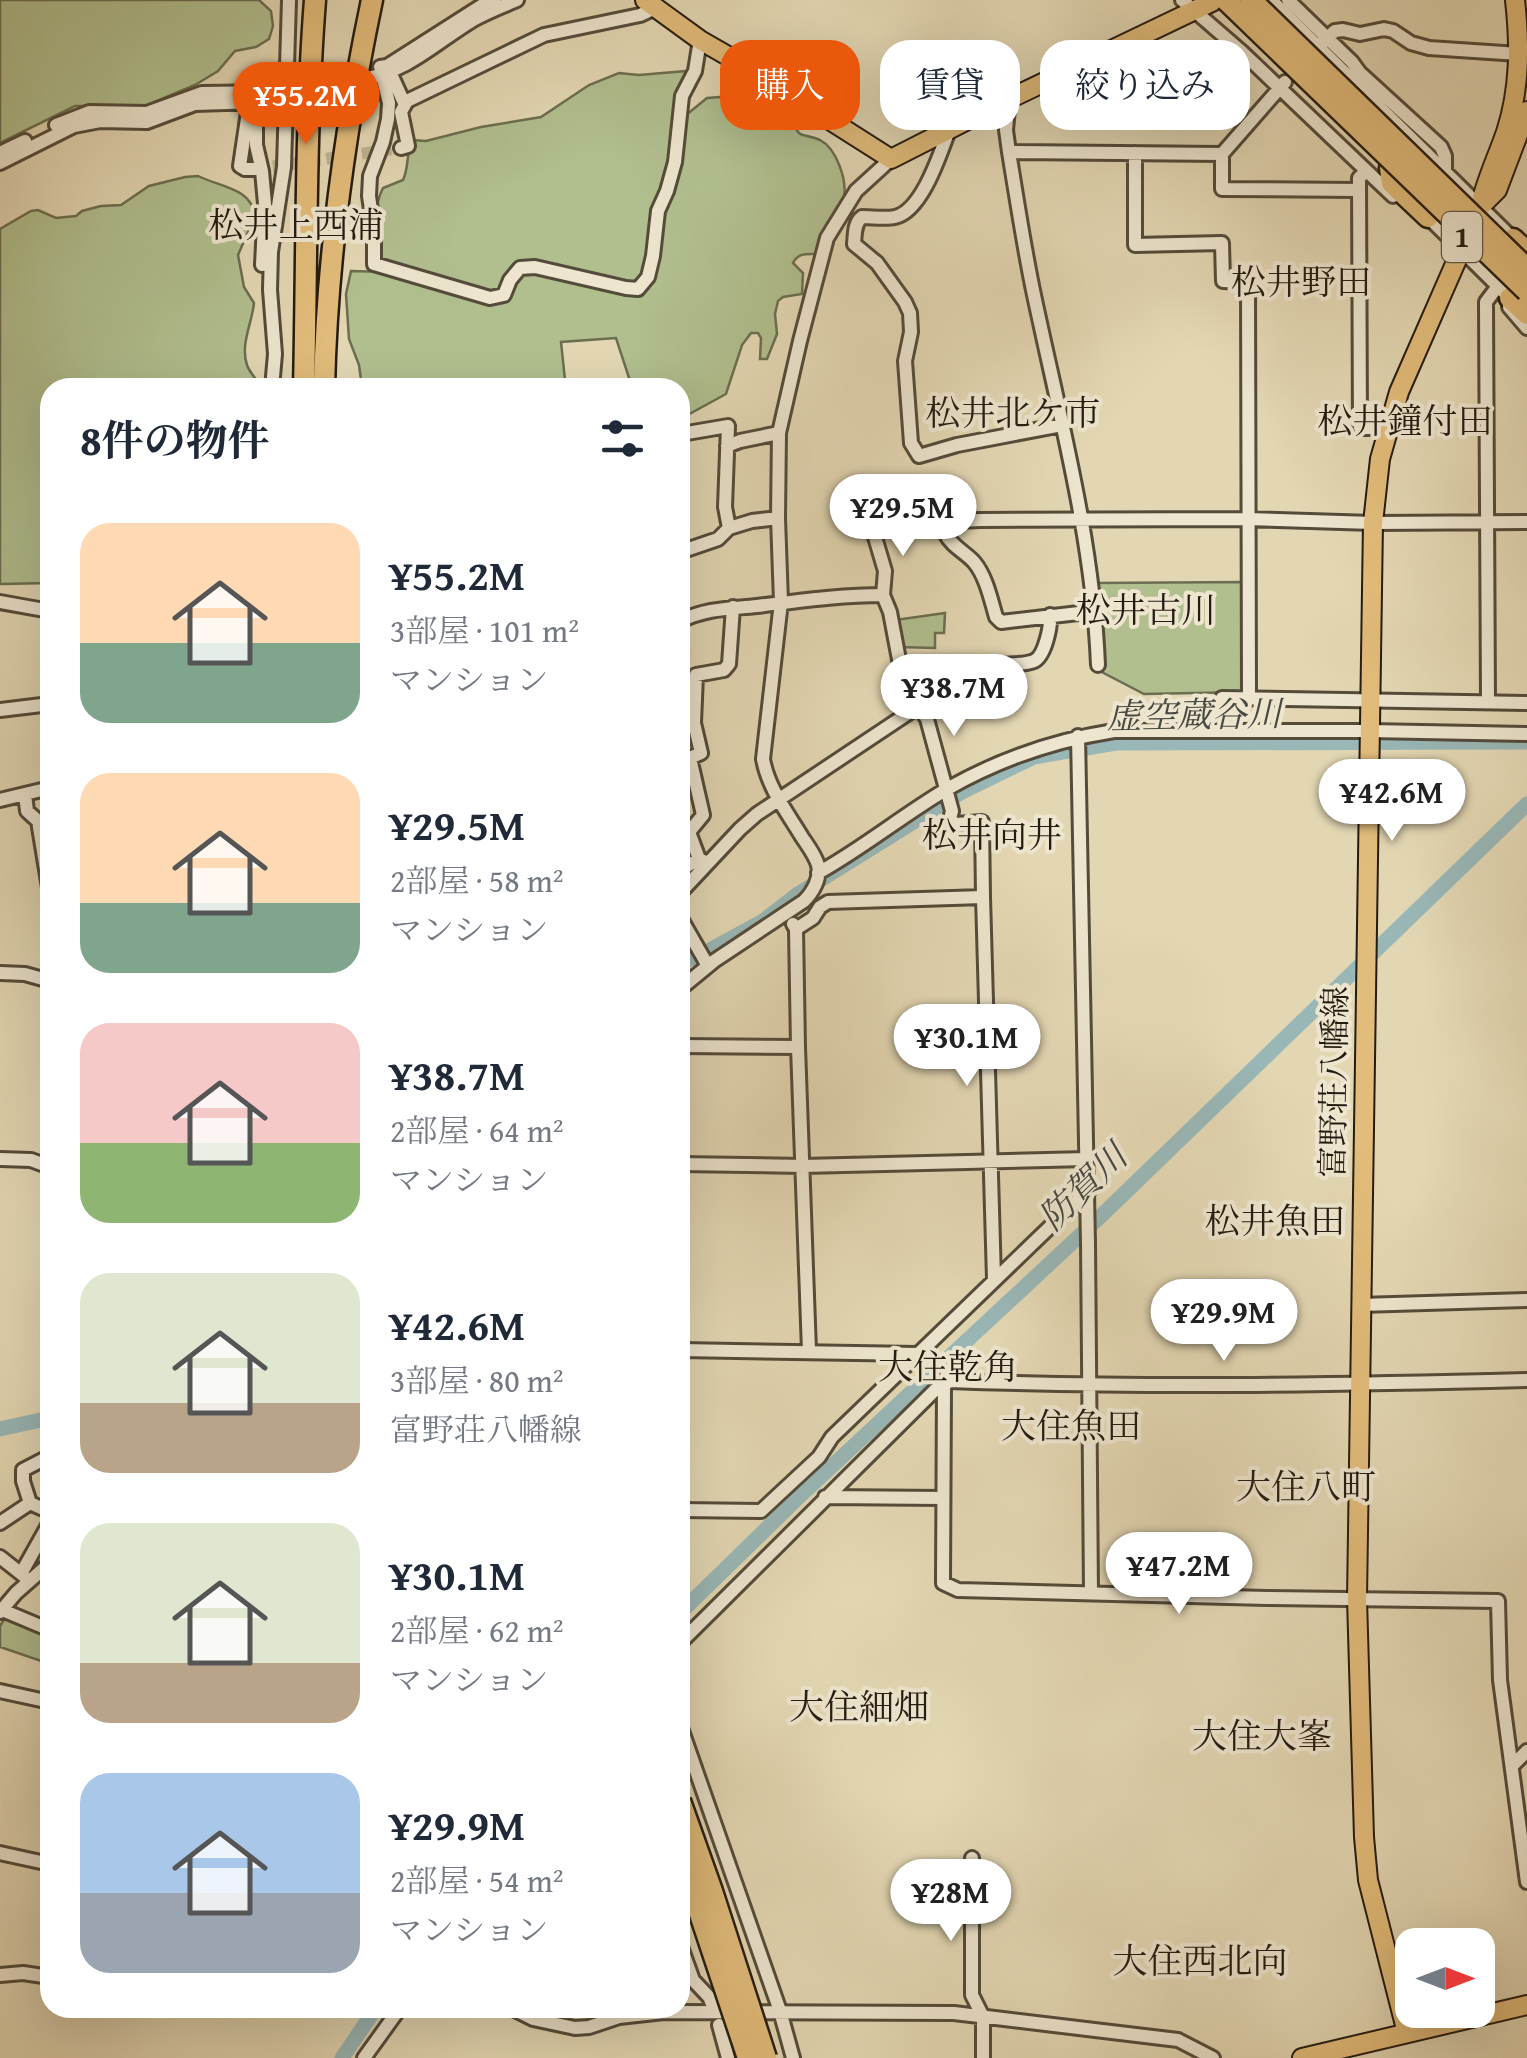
<!DOCTYPE html>
<html lang="ja">
<meta charset="utf-8">
<style>
body{margin:0;font-family:"Gentium Book Plus","Noto Serif JP",serif;background:#f6f6f7;color:#1f2937;height:100vh;display:flex;flex-direction:column;font-size:38px;white-space:nowrap}
*{box-sizing:border-box;margin:0}
p{font-size:32px;color:#747a83}
.icon{flex:none;width:55px;height:55px;fill:none;stroke:currentColor;stroke-width:2;stroke-linecap:round;stroke-linejoin:round}
.map{position:relative;flex:1;overflow:hidden}
.sheet{position:absolute;left:40px;top:378px;width:650px;height:1640px;display:flex;flex-direction:column;background:#fff;border-radius:30px;box-shadow:0 10px 40px #0002}
.sheet>*{flex:none}
.hud{position:absolute;left:720px;top:40px;width:655px;height:90px;display:flex;gap:20px}
.needle{width:65px;rotate:90deg}
.fabs{position:absolute;left:1395px;top:1928px;display:grid;gap:20px}
.fabs a{display:grid;place-items:center;width:100px;height:100px;border-radius:20px;background:#fff;box-shadow:0 10px 40px #0002;font-size:50px}
.price{position:absolute;translate:-50% -85px;padding:0 22px;border-radius:35px;background:#fff;color:#222;font-size:32px;line-height:65px;filter:drop-shadow(0 2px 5px #0008)}
.price::after{content:'';position:absolute;left:50%;top:60px;width:30px;height:22px;margin-left:-15px;background:inherit;clip-path:polygon(0 0,100% 0,50% 100%)}
.price.current{background:#ea580c;color:#fff}
ul{padding:0;list-style:none}
li{display:flex;align-items:center;gap:30px;height:250px;padding:0 40px}
li span{display:grid;place-items:center;flex:none;width:280px;height:200px;border-radius:30px;color:#555}
li>.icon{margin-inline-start:auto}
span .icon{width:120px;height:120px;fill:#fffc;stroke-width:1}
li b{font-size:42px}
h2{display:flex;justify-content:space-between;align-items:center;height:120px;padding:0 40px;font-size:42px}
.chip{padding:0 35px;border-radius:30px;background:#fff;box-shadow:0 10px 40px #0002;font-size:35px;line-height:90px}
.chip.current{background:#ea580c;color:#fff}
.map>svg:first-child{display:block}
</style>
<div class="map">
<svg width="1527" height="2058" viewBox="0 0 1527 2058">
<rect width="100%" height="100%" fill="#e3d7b3"/>
<filter id="stains"><feTurbulence type="fractalNoise" baseFrequency=".002" numOctaves="4"/><feColorMatrix values="0 0 0 0 .2 0 0 0 0 .09 0 0 0 0 .02 0 0 0 .5 -.17"/></filter>
<radialGradient id="worn" r=".72"><stop offset=".6" stop-color="#630" stop-opacity="0"/><stop offset="1" stop-color="#630" stop-opacity=".3"/></radialGradient>
<!-- green -->
<path fill="#b1bf8f" stroke="#6b6e50" stroke-width="2.5" d="M 0,0 L 259,0 L 271,11 L 273,26 L 269,39 L 256,47 L 235,51 L 218,71 L 195,85 L 145,106 L 75,106 L 0,143 Z
M 687,71 C 680,91 669,91 680,113 L 686,115 L 707,98 L 720,97 L 752,109 L 765,110 L 792,119 C 799,141 803,132 820,140 C 836,148 847,179 844,197 C 842,210 822,240 815,254 C 806,254 798,253 793,263 L 803,273 L 802,294 L 783,297 L 778,301 L 775,314 L 777,334 L 767,359 L 760,359 L 761,338 L 758,333 L 751,333 L 742,345 L 726,394 L 682,418 L 680,388 L 632,387 L 616,338 L 561,342 L 565,380 L 569,388 L 362,387 L 359,365 L 349,339 L 346,294 L 351,271 L 385,272 C 379,244 369,215 383,188 L 403,180 C 409,168 406,154 412,140 L 426,141 L 481,127 L 541,117 L 589,85 L 619,73 L 639,75 Z
M 198,176 C 220,187 252,188 255,216 L 238,255 L 244,287 L 254,303 C 252,323 240,345 247,365 C 250,374 257,378 260,387 L 50,388 L 50,583 L 0,584 L 0,229 L 31,211 L 38,210 L 56,218 L 76,216 L 82,211 L 101,206 L 121,205 L 149,186 L 185,177 Z
M 1246,582 L 1246,692 L 1144,694 L 1096,669 L 1094,583 Z
M 945,613 L 944,633 L 935,633 L 935,648 L 899,647 L 895,620 Z
M 8,1613 L 50,1630 L 50,1664 L 0,1647 L 0,1626 Z"/>
<g fill="none" stroke-linecap="round" stroke-linejoin="round">
<!-- river -->
<path stroke="#99b7b7" stroke-width="15" d="M 680,963 L 706,952 L 763,921 L 798,894 L 962,792 L 1034,757 L 1116,743 L 1527,742
M 0,1429 L 50,1418
M 680,1613 L 802,1494 L 1103,1214 L 1527,804
M 342,2058 L 376,2008"/>
<!-- minor-tunnel -->
<path stroke="#bdb293" stroke-width="12" stroke-dasharray="12 6" stroke-linecap="butt" d="M 282,88 L 363,71
M 255,169 L 401,148"/>
<!-- minor casing -->
<g stroke="#544b3a" stroke-width="18">
<path id="minor" d="M 1182,0 L 1242,52 L 1393,196
M 1271,0 L 1513,239 L 1520,241
M 1288,0 L 1352,62 L 1360,73 L 1441,147 L 1445,156 L 1445,171
M 1323,42 L 1335,31 L 1343,30 L 1360,34 L 1384,29 L 1393,31 L 1411,43 L 1429,48 L 1519,54
M 380,67 L 387,66 L 481,6 L 494,0
M 390,72 L 405,105
M 382,75 L 389,103 L 388,119 L 383,142 L 370,176 L 369,196 L 374,230 L 374,264 L 490,298 L 504,295 L 510,280 L 520,268 L 535,267 L 626,288 L 638,289 L 648,277 L 653,256 L 658,211 L 667,191 L 675,162 L 682,96 L 695,71 L 700,40
M 363,79 C 409,71 435,43 473,20 C 487,12 503,6 517,0
M 1285,82 L 1222,154 L 1222,189 L 1359,190
M 1009,99 L 1006,130 L 1009,152 C 1017,200 1024,248 1034,295 C 1060,418 1093,540 1098,665
M 256,102 L 256,145 L 262,171 L 265,204 L 262,265
M 249,105 L 240,166 L 245,169 L 255,169
M 56,125 L 89,112 L 147,113 L 202,93 L 269,92 L 279,89
M 949,130 C 940,154 922,211 895,217 C 885,219 872,217 862,217 C 854,223 855,235 854,244 L 877,263 L 905,302 L 910,313 L 911,332 L 905,361 L 911,443 L 919,456 L 957,445 L 1062,425
M 401,148 L 408,146 L 401,112 L 407,101 L 544,35 L 640,15 L 655,8
M 1009,152 L 1222,154
M 0,153 L 25,141
M 1135,153 L 1135,245 L 1222,243 L 1223,281 L 1248,282 L 1249,698
M 0,163 L 74,126 L 100,121 L 147,122 L 195,104 L 256,102 L 284,97
M 1366,171 L 1359,178 L 1360,428 L 1387,428
M 1423,215 L 1428,217 L 1510,298 L 1509,307 L 1527,328
M 272,388 L 275,354 L 270,290 L 271,252 L 284,167 L 289,0
M 680,437 L 687,433 L 728,426 L 725,507 L 729,528
M 727,446 L 740,441 L 779,433
M 680,552 L 718,539 L 729,528 L 752,521 L 778,518
M 0,602 L 50,611
M 1096,611 L 1001,622 L 996,617 C 991,600 986,576 974,562 C 964,551 952,547 945,533 L 948,526 L 959,521 L 980,520 L 1247,519 L 1373,523 L 1527,522
M 680,621 C 708,608 727,609 757,606 C 799,601 840,595 883,595
M 906,677 L 996,672 L 999,665 C 1009,664 1025,665 1034,661 C 1045,656 1051,626 1050,615
M 1222,698 L 1527,703
M 1488,701 L 1486,302 L 1498,286
M 0,710 L 50,704
M 1078,736 L 1088,1243 L 1091,1593
M 25,794 L 27,811 L 38,821 L 50,894
M 0,800 L 50,788
M 708,863 L 699,859 L 689,832 L 703,815 L 690,758 L 701,753 L 694,723 L 696,675 L 724,670 L 729,664 L 733,607
M 680,870 L 699,859
M 818,873 C 863,848 903,815 947,789 C 998,760 1056,740 1114,731 L 1370,731 L 1527,734
M 680,893 L 740,829 L 757,814 L 919,706
M 983,897 L 994,1279
M 680,917 L 708,966
M 793,924 L 796,929 L 798,1047 L 809,1351
M 796,929 L 813,918 L 820,907 L 828,902 L 983,897 L 982,822 L 957,824 L 952,822 L 950,819 L 952,811 L 927,719 L 919,706 L 918,695 L 901,670 L 890,612 L 883,595 L 885,571 L 872,527
M 0,973 L 25,974 L 50,981
M 680,989 L 714,961 L 804,901 C 813,892 821,878 818,865 C 815,855 808,846 802,837 C 787,812 768,788 763,759 L 781,602 L 778,518 L 779,433 L 800,341 L 827,238 L 856,191 L 891,159
M 680,1046 L 798,1047
M 0,1159 L 31,1160 L 50,1167
M 680,1164 L 803,1166 L 1087,1159
M 1360,1305 L 1527,1300
M 680,1350 L 918,1354
M 946,1376 L 949,1381 C 1141,1388 1334,1385 1527,1380
M 944,1387 L 943,1583 L 958,1590 L 1267,1598 L 1498,1601 L 1500,1680 L 1527,1882
M 825,1497 L 943,1498
M 30,1503 L 50,1512
M 680,1510 L 761,1511 L 819,1457 L 832,1437 L 1082,1196 L 1088,1193
M 0,1523 L 30,1503 L 23,1481 L 23,1470 L 50,1456
M 0,1557 L 24,1576
M 22,1572 L 50,1522
M 0,1609 L 50,1630
M 0,1612 L 16,1593 L 50,1563
M 680,1643 L 935,1390 L 947,1383
M 0,1691 L 50,1702
M 680,1725 L 780,2011 L 793,2058
M 1512,1766 L 1527,1751
M 0,1853 L 50,1864
M 972,1858 L 972,1995 L 983,2017 L 983,2058
M 680,1944 L 693,1980 L 709,1997 L 715,2011
M 0,1975 L 23,1973 L 50,1977
M 511,2008 L 533,2019 L 575,2028 L 589,2027 L 619,2017 L 664,2012 L 954,2013 L 1178,2040 L 1213,2058
M 719,2025 L 728,2058
M 364,2058 L 400,2008"/>
</g>
<!-- major casing -->
<g stroke="#251c11" stroke-width="22">
<path id="major" d="M 645,0 L 700,40 L 740,63 L 891,159 L 1009,99 L 1216,0
M 1481,206 L 1497,190 L 1527,111
M 1407,2033 L 1368,1880 L 1364,1837 L 1357,1599 L 1373,523 L 1380,459 L 1399,392 L 1480,207 C 1486,180 1497,158 1506,132 C 1520,89 1520,45 1515,0
M 1302,2058 L 1527,2005"/>
</g>
<!-- highway casing -->
<g stroke="#251c11" stroke-width="25">
<path id="highway" d="M 1390,168 L 1392,183 L 1428,217
M 1513,239 L 1527,252
M 1510,298 L 1527,314
M 304,388 C 307,258 305,129 315,0
M 324,388 C 327,255 345,129 372,0"/>
</g>
<!-- minor -->
<use href="#minor" stroke="#ede5ce" stroke-width="12"/>
<!-- major -->
<use href="#major" stroke="#e2bc7a" stroke-width="18"/>
<!-- highway -->
<use href="#highway" stroke="#e2bc7a" stroke-width="20"/>
<!-- highway-bridge casing -->
<g stroke="#251c11" stroke-width="25" stroke-linecap="butt">
<path id="highway-bridge" d="M 1226,0 L 1527,291
M 1251,0 L 1527,269
M 680,1801 L 712,1891 L 766,2058
M 680,1854 L 748,2058"/>
</g>
<!-- highway-bridge -->
<use href="#highway-bridge" stroke="#e2bc7a" stroke-width="20"/>
</g>
<g text-anchor="middle" stroke-width="8" stroke-linejoin="round" paint-order="stroke">
<!-- shield labels -->
<rect fill="#ede5ce" stroke="#61584a" stroke-width="2.5" x="1442" y="212" width="40" height="50" rx="8"/>
<g font-size="30" font-weight="bold" fill="#251c11">
<text x="1462" y="247">1</text>
</g>
<!-- street labels -->
<g font-size="32" fill="#251c11" stroke="#ede5ce">
<text transform="translate(1334 1082) rotate(-89)" y="11">富野荘八幡線</text>
</g>
<!-- neighbourhood labels -->
<g font-size="35" fill="#251c11" stroke="#ede5ce">
<text x="296" y="237">松井上西浦</text>
<text x="1301" y="294">松井野田</text>
<text x="1013" y="425">松井北ケ市</text>
<text x="1405" y="433">松井鐘付田</text>
<text x="1146" y="622">松井古川</text>
<text x="992" y="847">松井向井</text>
<text x="1275" y="1233">松井魚田</text>
<text x="948" y="1379">大住乾角</text>
<text x="1071" y="1438">大住魚田</text>
<text x="1306" y="1499">大住八町</text>
<text x="859" y="1719">大住細畑</text>
<text x="1262" y="1748">大住大峯</text>
<text x="1200" y="1973">大住西北向</text>
</g>
<!-- water labels -->
<g font-size="35" font-style="italic" fill="#484a43" stroke="#ede5ce">
<text transform="translate(1194 715) rotate(-1)" y="12">虚空蔵谷川</text>
<text transform="translate(1083 1187) rotate(-44)" y="12">防賀川</text>
</g>
</g>
<rect width="100%" height="100%" filter="url(#stains)"/>
<rect width="100%" height="100%" fill="url(#worn)"/>
</svg>
<div class="fabs">
<a><svg class="needle" viewBox="-14 -14 28 28"><path d="M0-13l5 13h-10z" fill="#e53935"/><path d="M0 13l5-13h-10z" fill="#747a83"/></svg></a>
</div>
<b class="price current" style="left:306px;top:147px">¥55.2M</b>
<b class="price" style="left:903px;top:559px">¥29.5M</b>
<b class="price" style="left:954px;top:739px">¥38.7M</b>
<b class="price" style="left:1392px;top:844px">¥42.6M</b>
<b class="price" style="left:967px;top:1089px">¥30.1M</b>
<b class="price" style="left:1224px;top:1364px">¥29.9M</b>
<b class="price" style="left:1179px;top:1617px">¥47.2M</b>
<b class="price" style="left:951px;top:1944px">¥28M</b>
<div class="hud">
<a class="chip current">購入</a>
<a class="chip">賃貸</a>
<a class="chip">絞り込み</a>
</div>
<section class="sheet">
<h2>8件の物件<svg class="icon" aria-label="filters" viewBox="0 0 24 24"><path d="M4 7h16M4 17h16"/><circle cx="9" cy="7" r="2"/><circle cx="15" cy="17" r="2"/></svg></h2>
<ul>
<li><span style="background:linear-gradient(#ffd9b3 60%,#7fa58c 0)"><svg class="icon" aria-label="home" viewBox="0 0 24 24"><path d="M3 11l9-7 9 7M6 9v11h12V9"/></svg></span><div><b>¥55.2M</b><p>3部屋 · 101 m²</p><p>マンション</p></div></li>
<li><span style="background:linear-gradient(#ffd9b3 65%,#7fa58c 0)"><svg class="icon" aria-label="home" viewBox="0 0 24 24"><path d="M3 11l9-7 9 7M6 9v11h12V9"/></svg></span><div><b>¥29.5M</b><p>2部屋 · 58 m²</p><p>マンション</p></div></li>
<li><span style="background:linear-gradient(#f6c9c9 60%,#8fb573 0)"><svg class="icon" aria-label="home" viewBox="0 0 24 24"><path d="M3 11l9-7 9 7M6 9v11h12V9"/></svg></span><div><b>¥38.7M</b><p>2部屋 · 64 m²</p><p>マンション</p></div></li>
<li><span style="background:linear-gradient(#dfe7d0 65%,#b9a48a 0)"><svg class="icon" aria-label="home" viewBox="0 0 24 24"><path d="M3 11l9-7 9 7M6 9v11h12V9"/></svg></span><div><b>¥42.6M</b><p>3部屋 · 80 m²</p><p>富野荘八幡線</p></div></li>
<li><span style="background:linear-gradient(#dfe7d0 70%,#b9a48a 0)"><svg class="icon" aria-label="home" viewBox="0 0 24 24"><path d="M3 11l9-7 9 7M6 9v11h12V9"/></svg></span><div><b>¥30.1M</b><p>2部屋 · 62 m²</p><p>マンション</p></div></li>
<li><span style="background:linear-gradient(#a9c7e8 60%,#9aa5b1 0)"><svg class="icon" aria-label="home" viewBox="0 0 24 24"><path d="M3 11l9-7 9 7M6 9v11h12V9"/></svg></span><div><b>¥29.9M</b><p>2部屋 · 54 m²</p><p>マンション</p></div></li>
</ul>
</section>
</div>
